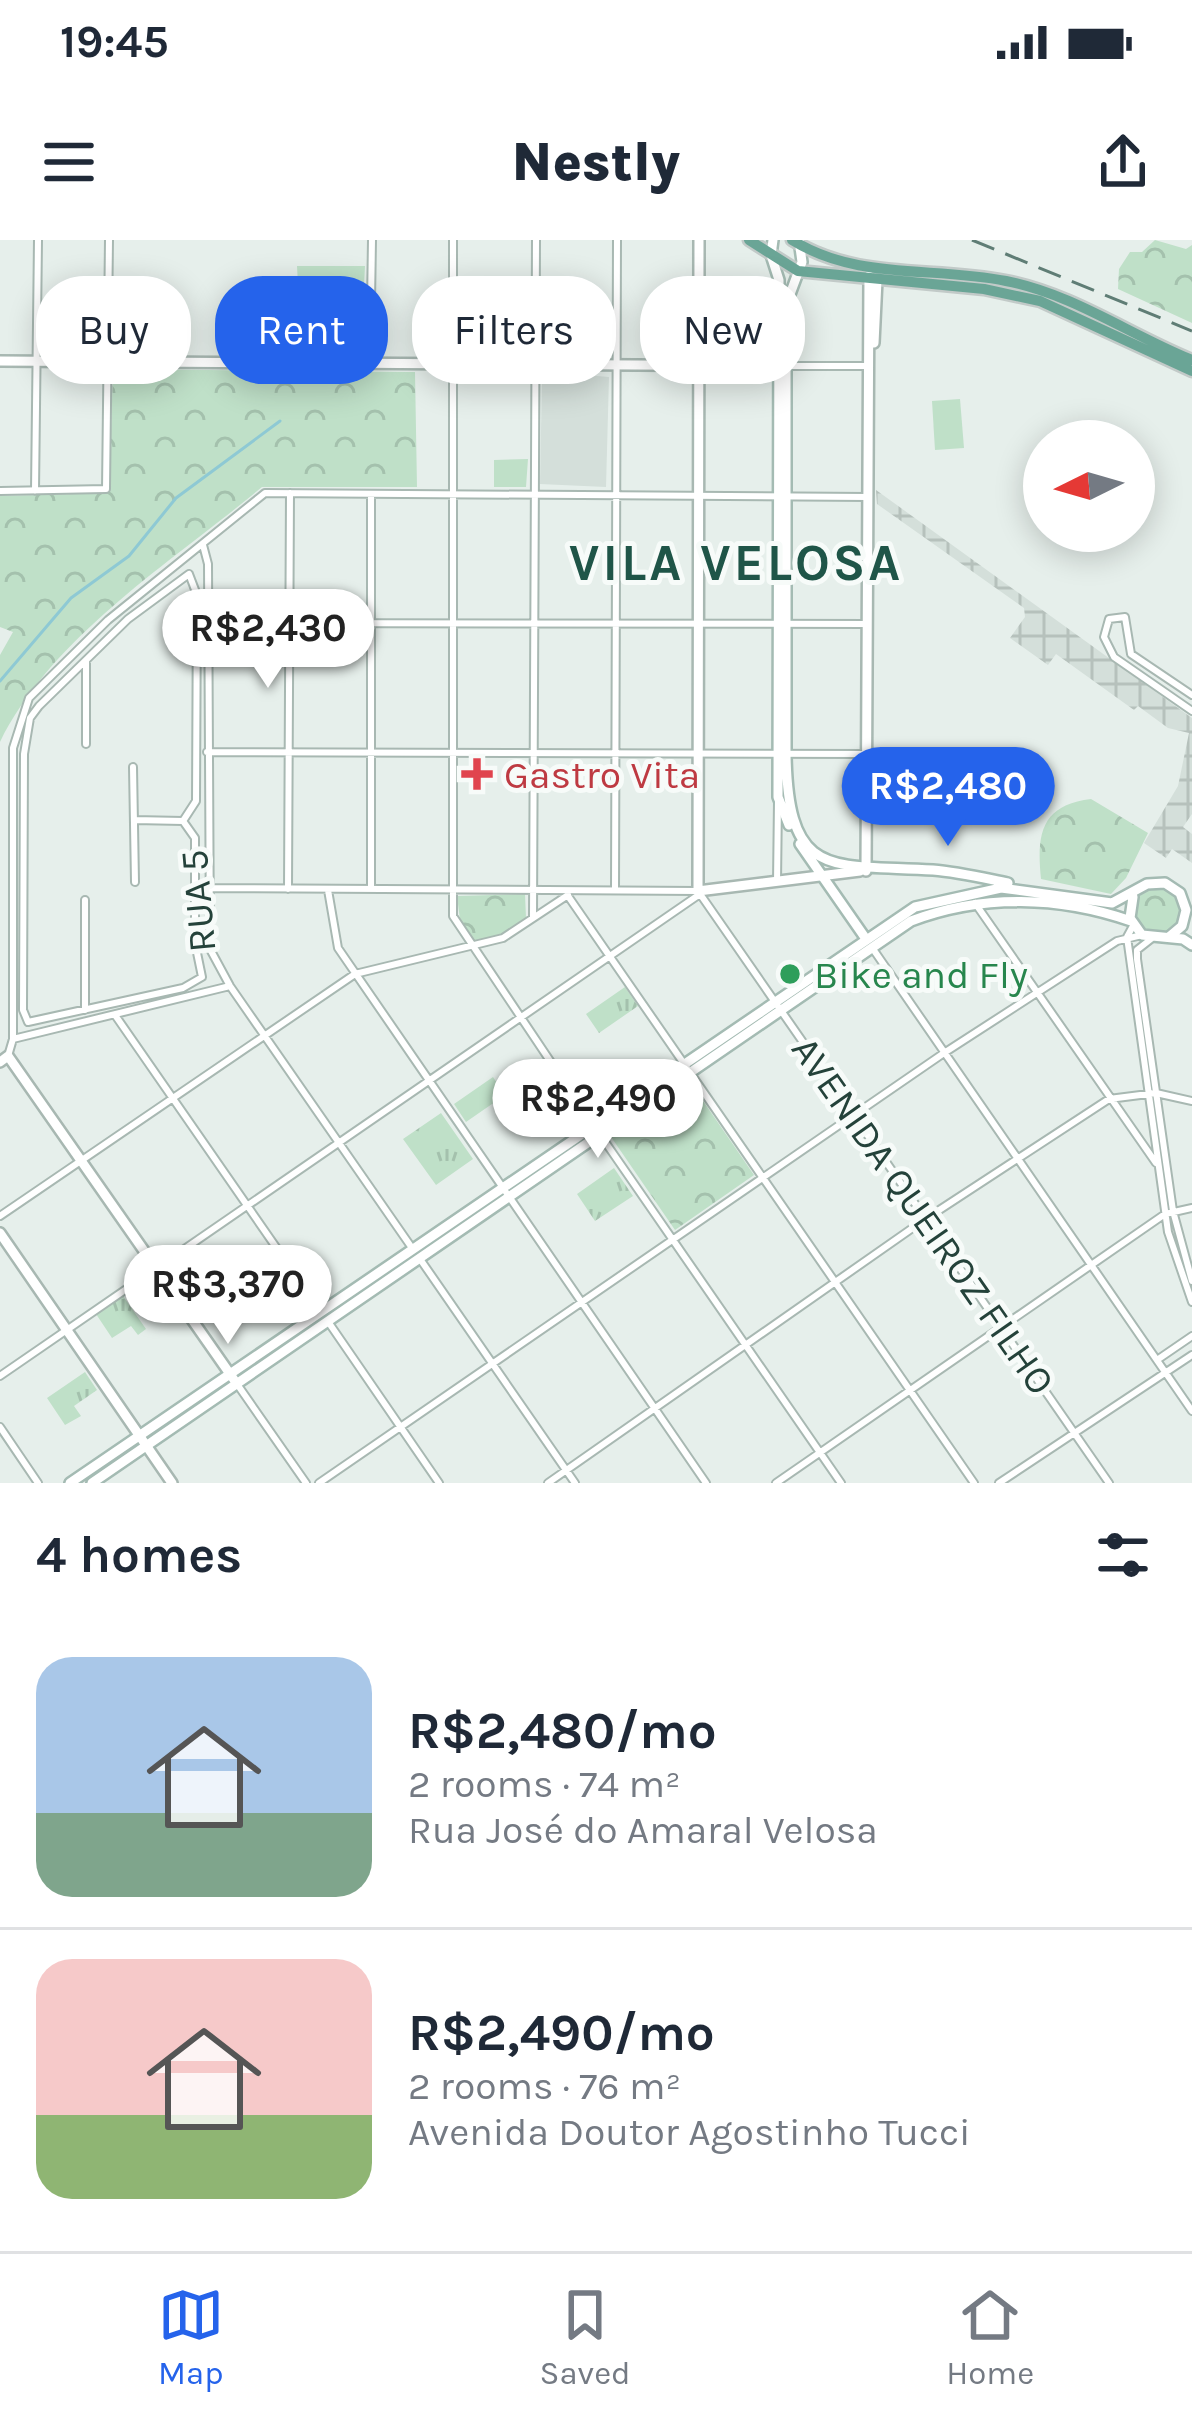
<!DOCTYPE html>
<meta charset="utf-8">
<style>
body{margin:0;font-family:Karla,sans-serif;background:#f6f6f7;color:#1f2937;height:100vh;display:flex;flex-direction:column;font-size:45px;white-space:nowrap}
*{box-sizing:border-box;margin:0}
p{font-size:39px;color:#747a83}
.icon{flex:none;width:66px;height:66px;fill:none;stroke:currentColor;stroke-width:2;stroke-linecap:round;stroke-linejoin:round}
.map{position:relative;height:1243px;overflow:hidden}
.drawer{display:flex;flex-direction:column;background:#fff;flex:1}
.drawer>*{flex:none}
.hud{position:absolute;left:36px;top:36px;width:1122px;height:108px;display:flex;gap:24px}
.needle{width:78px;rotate:265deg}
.controls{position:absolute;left:1023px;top:180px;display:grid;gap:24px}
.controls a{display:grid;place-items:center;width:132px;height:132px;border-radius:50%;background:#fff;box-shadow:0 6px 30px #0003;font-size:60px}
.price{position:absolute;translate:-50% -102px;padding:0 27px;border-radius:42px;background:#fff;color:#222;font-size:39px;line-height:78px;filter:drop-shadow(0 3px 6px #0008)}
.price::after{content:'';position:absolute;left:50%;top:72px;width:36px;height:27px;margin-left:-18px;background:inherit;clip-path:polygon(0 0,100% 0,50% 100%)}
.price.selected{background:#2563eb;color:#fff}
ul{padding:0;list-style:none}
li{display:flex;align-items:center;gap:36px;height:300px;padding:0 36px}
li+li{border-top:3px solid #e0e1e3}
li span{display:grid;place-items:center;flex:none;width:336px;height:240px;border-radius:36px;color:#555}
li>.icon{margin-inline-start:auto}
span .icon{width:144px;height:144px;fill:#fffc;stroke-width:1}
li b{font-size:51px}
h2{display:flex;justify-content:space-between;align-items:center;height:144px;padding:0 36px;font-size:51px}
.tag{padding:0 42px;border-radius:48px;background:#fff;box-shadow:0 6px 30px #0003;font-size:42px;line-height:108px}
.tag.selected{background:#2563eb;color:#fff}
.status{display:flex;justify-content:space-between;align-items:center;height:84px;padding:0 60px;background:#fff;direction:ltr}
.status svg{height:33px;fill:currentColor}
header{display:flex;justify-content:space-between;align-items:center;height:156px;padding:0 36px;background:#fff;font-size:54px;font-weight:800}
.dock{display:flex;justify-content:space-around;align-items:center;height:168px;border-top:3px solid #e0e1e3;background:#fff;font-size:33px;color:#747a83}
.dock a{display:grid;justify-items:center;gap:6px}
.dock .selected{color:#2563eb}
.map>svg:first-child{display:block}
</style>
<div class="status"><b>19:45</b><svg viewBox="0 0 49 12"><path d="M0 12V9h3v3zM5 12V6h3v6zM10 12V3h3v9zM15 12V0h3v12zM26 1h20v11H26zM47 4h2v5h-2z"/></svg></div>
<header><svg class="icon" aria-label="menu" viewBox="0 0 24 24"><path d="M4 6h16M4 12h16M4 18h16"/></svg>Nestly<svg class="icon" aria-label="share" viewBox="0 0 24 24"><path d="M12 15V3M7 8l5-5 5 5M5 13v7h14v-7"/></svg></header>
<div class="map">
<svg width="1192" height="1243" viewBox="0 0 1192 1243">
<defs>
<pattern id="industrial-grid" width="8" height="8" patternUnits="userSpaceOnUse" patternTransform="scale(3)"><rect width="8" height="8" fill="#d4dfda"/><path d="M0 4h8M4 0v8" fill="none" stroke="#b6c1bc"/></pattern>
<pattern id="grass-tufts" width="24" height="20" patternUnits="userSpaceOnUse" patternTransform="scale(3)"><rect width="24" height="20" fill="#bfe0c8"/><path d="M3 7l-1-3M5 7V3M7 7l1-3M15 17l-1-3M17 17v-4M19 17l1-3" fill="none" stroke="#a4c1ad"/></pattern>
<pattern id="forest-crowns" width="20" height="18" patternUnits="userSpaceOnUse" patternTransform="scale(3)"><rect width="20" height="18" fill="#bfe0c8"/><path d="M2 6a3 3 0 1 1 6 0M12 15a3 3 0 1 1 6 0" fill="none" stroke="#a4c1ad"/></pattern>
</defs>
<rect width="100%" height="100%" fill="#e6efeb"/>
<!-- built -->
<path fill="#d4dfda" d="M 549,132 L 609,137 L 606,247 L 540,244 L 542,138 Z"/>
<!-- industrial -->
<path fill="url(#industrial-grid)" d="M 876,250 L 1192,478 L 1192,574 L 1183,587 L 1192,594 L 1192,623 L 1172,609 L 1166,618 L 1144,603 L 1178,546 L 1189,493 L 1168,488 L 1138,466 L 1134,470 L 1056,414 L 1048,425 L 1010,398 L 1025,377 L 1024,368 L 877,264 Z"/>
<!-- grass -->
<path fill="url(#grass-tufts)" d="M 297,26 L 365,26 L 364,45 L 298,45 Z
M 528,219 L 526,247 L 494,247 L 494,220 Z
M 625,747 L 638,766 L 599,793 L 586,774 Z
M 493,837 L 505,855 L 466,882 L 454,864 Z
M 441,873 L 473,919 L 436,945 L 403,899 Z
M 614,928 L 633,956 L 595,981 L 577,954 Z
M 150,1038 L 158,1041 L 176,1068 L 157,1082 L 134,1049 Z
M 123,1056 L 146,1089 L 138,1095 L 131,1086 L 112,1098 L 96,1074 Z
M 85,1132 L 97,1150 L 74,1166 L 81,1176 L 65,1185 L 47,1158 Z"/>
<!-- forest -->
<path fill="url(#forest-crowns)" d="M 1155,0 L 1186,9 L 1192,5 L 1192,83 L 1118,49 L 1119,29 L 1130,12 L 1142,12 Z
M 113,129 L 415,132 L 417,247 L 262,247 C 172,322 52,396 0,502 L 0,415 L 13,392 L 0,387 L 0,256 L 109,253 Z
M 1091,559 L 1148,593 L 1126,638 L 1111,654 L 1041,639 C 1036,591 1043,565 1091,559 Z
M1134 671a23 23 0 1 1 46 0a23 23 0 1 1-46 0Z
M 525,654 L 526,678 L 501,695 L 473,701 L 460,680 L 457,656 Z
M 688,839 L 754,935 L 675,990 L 609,894 Z"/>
<!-- pitch -->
<path fill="#bfe0c8" d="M 960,159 L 964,208 L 935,210 L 932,161 Z"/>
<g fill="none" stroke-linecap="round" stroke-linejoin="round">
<!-- stream -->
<path stroke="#8ec9d4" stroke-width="3" d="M 0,441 L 71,358 L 129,316 L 176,258 L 280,181"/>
<!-- minor casing -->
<g stroke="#a8b8b2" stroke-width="10">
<path id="minor" d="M 453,0 L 453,676 L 593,885
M 370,124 L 372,0
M 787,126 L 868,126
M 0,251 L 106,249 L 109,0
M 35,251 L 38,0
M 203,305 L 208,324 L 210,709 L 230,746 L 412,1008
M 189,334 L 197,355 L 196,561 L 183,581 L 195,598 L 195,703 L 202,737 L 183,748 L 28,782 L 23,770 L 24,514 L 30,478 L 39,466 L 128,379 Z
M 207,383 L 867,384
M 86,421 L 86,504
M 1192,455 L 1131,414 L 1125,377 L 1109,379 L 1104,397 L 1114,417 L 1192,471
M 207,512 L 866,514
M 133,527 L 135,642
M 134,580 L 183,581
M 777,642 L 778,561
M 207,648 L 698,651 L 1109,1243
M 288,649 L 290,253
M 371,649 L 371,254
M 328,650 L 338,708 L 706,1243
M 615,650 L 617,0
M 568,656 L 974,1243
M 975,663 L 1156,923
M 533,677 L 536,0
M 1133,686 L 1127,697 L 1168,992 L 1192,1062
M 1151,699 L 1137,710 L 1137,719 L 1173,971 L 1192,1041
M 873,709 L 1192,1171
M 85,770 L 85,660
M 115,775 L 321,1072
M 13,799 L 13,508 L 29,458 L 108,380 L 265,253 L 868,257
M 8,816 L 13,799 L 230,746
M 601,896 L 841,1243
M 0,976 L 355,734 L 503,698 L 568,655
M 420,1019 L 575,1243
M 329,1083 L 439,1243
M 1157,1120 L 1192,1096
M 0,1136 L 700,654
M 237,1144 L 306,1243
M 0,1187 L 38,1243
M 319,1243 L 944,813 L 1117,701 L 1142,695
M 548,1243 L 924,980 L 1109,859 L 1156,853 L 1192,861
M 776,1243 L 1165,974 L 1192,968
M 999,1243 L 1192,1115"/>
</g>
<!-- tertiary casing -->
<g stroke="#a8b8b2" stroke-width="14">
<path id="tertiary" d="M 699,0 L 698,651 L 860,631
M 874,103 L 877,40
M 0,121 L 787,126
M 866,631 L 869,36
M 0,822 L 8,816 L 237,1144
M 0,993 L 172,1243"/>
</g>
<!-- secondary casing -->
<g stroke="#a4bbb3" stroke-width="14">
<path id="secondary" d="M 773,0 L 771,15 L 779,40 L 778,557 L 789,585
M 799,0 L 802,22 L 786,65 L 786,514 C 788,641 831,624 933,630 C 958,632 983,638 1008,643
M 800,604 L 866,699
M 1133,657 L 1130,678 L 1142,695 L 1183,699 L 1192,705
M 70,1243 L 915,667 L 1001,648 L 1112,663 L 1147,644 L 1165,643 L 1180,653 L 1186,670 L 1182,686 L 1169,697
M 92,1243 L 911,681 C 982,654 1059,656 1131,681"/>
</g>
<!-- primary casing -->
<g stroke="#c2cac8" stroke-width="15">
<path id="primary" d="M 749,0 L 798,31 L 984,49 L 1040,61 L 1192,131
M 792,0 C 858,41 932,26 1006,41 C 1073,54 1130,95 1192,120"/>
</g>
<!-- minor -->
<use href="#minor" stroke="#fff" stroke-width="6"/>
<!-- tertiary -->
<use href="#tertiary" stroke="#fff" stroke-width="9"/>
<!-- secondary -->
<use href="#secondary" stroke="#fff" stroke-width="9"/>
<!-- primary -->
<use href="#primary" stroke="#6aa596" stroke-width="10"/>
<!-- rail -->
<path stroke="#5f7d75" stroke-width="3" stroke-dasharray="24 12" stroke-linecap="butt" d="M 972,0 L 1192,91"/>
</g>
<!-- markers -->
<path fill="#e0444e" stroke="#f7fbf9" stroke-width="4.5" d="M471 516h12v12h12v12h-12v12h-12v-12h-12v-12h12z"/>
<circle fill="#2e9e5b" stroke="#f7fbf9" stroke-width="4.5" cx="790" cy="734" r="12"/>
<g text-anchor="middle" stroke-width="10" stroke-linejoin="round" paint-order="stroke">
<!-- health labels -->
<g font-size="39" fill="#be3a42" stroke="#f7fbf9" text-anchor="start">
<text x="504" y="548">Gastro Vita</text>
</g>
<!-- street labels -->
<g font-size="39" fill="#24423a" stroke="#f7fbf9">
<text transform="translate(197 661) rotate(-95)" y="14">RUA 5</text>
<text transform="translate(924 975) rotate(55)" y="14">AVENIDA QUEIROZ FILHO</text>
</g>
<!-- leisure labels -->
<g font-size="39" fill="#27864d" stroke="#f7fbf9" text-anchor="start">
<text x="814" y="748">Bike and Fly</text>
</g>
<!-- district labels -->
<g font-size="51" font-weight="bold" letter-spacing="3" fill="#1f5548" stroke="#f7fbf9">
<text x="736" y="340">VILA VELOSA</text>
</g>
</g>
</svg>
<div class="controls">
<a><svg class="needle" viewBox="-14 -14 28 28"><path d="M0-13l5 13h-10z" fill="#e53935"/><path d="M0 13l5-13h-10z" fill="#747a83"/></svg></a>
</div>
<b class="price" style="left:268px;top:451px">R$2,430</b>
<b class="price selected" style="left:948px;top:609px">R$2,480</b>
<b class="price" style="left:598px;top:921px">R$2,490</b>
<b class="price" style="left:228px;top:1107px">R$3,370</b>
<div class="hud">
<a class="tag">Buy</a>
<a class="tag selected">Rent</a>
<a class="tag">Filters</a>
<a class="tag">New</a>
</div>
</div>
<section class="drawer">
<h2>4 homes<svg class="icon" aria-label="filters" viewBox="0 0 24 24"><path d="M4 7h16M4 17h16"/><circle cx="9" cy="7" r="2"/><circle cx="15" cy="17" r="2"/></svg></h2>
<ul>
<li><span style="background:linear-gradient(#a9c7e8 65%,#7fa58c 0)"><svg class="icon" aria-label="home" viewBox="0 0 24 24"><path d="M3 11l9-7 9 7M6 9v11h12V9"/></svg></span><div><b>R$2,480/mo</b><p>2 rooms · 74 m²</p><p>Rua José do Amaral Velosa</p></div></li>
<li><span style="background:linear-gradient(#f6c9c9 65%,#8fb573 0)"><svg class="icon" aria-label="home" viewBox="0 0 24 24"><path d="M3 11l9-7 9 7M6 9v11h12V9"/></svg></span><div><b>R$2,490/mo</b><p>2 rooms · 76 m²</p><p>Avenida Doutor Agostinho Tucci</p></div></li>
</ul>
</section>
<nav class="dock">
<a class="selected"><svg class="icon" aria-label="map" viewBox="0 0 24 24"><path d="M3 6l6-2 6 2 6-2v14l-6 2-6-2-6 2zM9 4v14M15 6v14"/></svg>Map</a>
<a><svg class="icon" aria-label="saved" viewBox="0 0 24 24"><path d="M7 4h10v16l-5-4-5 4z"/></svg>Saved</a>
<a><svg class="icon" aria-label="home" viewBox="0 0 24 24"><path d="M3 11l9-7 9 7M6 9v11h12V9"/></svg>Home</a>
</nav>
